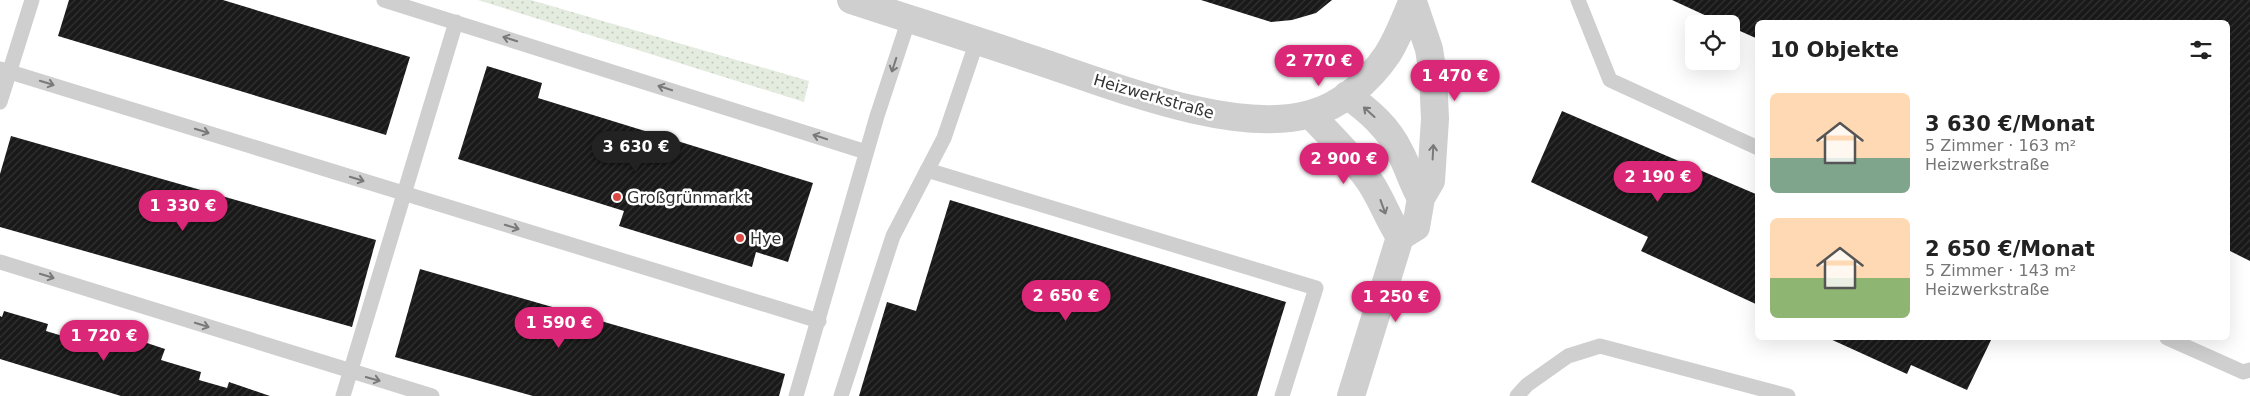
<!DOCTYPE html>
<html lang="de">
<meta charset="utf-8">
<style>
body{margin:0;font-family:"DejaVu Sans",sans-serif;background:#f2f2f2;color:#222;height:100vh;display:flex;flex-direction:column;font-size:19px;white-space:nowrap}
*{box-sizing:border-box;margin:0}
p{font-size:16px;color:#767676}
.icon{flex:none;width:28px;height:28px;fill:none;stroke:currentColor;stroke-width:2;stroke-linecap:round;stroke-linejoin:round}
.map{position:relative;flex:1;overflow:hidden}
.side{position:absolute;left:1755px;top:20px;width:475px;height:320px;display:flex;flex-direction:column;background:#fff;border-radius:8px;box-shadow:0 5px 20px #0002}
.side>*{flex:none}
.fabs{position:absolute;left:1685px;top:15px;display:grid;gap:10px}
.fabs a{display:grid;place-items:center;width:55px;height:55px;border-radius:8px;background:#fff;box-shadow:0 5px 20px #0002;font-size:25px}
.price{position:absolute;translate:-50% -42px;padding:0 11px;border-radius:18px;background:#db2777;color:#fff;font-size:16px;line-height:32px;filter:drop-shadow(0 1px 2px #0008)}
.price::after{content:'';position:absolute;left:50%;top:30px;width:15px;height:11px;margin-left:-8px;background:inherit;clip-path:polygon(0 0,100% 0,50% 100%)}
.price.on{background:#222;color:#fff}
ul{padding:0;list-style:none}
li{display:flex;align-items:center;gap:15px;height:125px;padding:0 15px}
li span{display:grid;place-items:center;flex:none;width:140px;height:100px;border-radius:8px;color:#555}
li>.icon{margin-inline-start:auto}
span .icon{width:60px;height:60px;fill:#fffc;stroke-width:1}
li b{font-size:21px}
h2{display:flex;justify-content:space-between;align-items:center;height:60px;padding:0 15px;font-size:21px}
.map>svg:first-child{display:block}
</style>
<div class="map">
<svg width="2250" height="396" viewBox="0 0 2250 396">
<defs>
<pattern id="grass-dots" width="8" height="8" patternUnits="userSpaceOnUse" patternTransform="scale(1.25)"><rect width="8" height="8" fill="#e4ebdf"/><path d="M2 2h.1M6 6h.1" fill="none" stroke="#c4cac0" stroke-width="1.8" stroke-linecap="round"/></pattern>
<pattern id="building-hatch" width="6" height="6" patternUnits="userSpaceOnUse" patternTransform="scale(1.25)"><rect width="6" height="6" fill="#191919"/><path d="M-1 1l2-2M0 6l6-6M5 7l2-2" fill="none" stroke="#323232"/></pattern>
</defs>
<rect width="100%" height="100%" fill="#fff"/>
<!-- grass -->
<path fill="url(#grass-dots)" d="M 478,0 L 531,0 L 809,81 L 804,102 Z"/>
<!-- building -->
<path fill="url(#building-hatch)" d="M 69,0 L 223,0 L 410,57 L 386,135 L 58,36 Z
M 1201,0 L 1332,0 L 1316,13 L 1292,20 L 1271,22 Z
M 1672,0 L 2250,0 L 2250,261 L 2228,250 L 2228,22 L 1758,22 L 1758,39 L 1731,27 L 1731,24 L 1724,24 Z
M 487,66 L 542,83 L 538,98 L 813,183 L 788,262 L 756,252 L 752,267 L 619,226 L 624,211 L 458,159 Z
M 1562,111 L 1758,195 L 1758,305 L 1641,251 L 1648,237 L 1531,182 Z
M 11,136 L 376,240 L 352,327 L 0,227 L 0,174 Z
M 950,200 L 1286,302 L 1257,396 L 859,396 L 887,302 L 916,311 Z
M 420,269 L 785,374 L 779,396 L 533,396 L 395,357 Z
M 4,311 L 48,324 L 46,331 L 76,340 L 77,336 L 88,339 L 93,325 L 165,349 L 161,360 L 201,372 L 199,380 L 227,388 L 229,382 L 270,396 L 121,396 L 0,359 L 0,316 L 2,317 Z
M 1828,338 L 1992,338 L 1967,390 L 1911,365 L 1907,374 Z"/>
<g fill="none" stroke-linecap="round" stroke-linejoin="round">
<!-- service -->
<path stroke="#cfcfcf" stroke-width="15" d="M 384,0 L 866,152
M 1578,0 L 1610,80 L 1758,148
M 0,69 L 819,321
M 0,102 L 32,0
M 927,170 L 1316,288 L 1282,396
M 0,262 L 432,396
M 2167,338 L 2243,372 L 2250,370
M 343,396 L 456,22
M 796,396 L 877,116 L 909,19
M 841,396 L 893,236 L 944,138 L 977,41
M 1517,396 L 1527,385 L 1568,356 L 1600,346 L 1788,396"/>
<!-- minor -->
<path stroke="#cfcfcf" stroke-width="28" d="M 851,0 C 912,20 973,39 1035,60 C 1108,84 1235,136 1310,114 C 1341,106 1370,80 1387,55 C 1398,38 1405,18 1413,0
M 1347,95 C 1369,111 1388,127 1400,152 C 1408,167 1412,183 1421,198
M 1310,114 C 1330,136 1354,158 1370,182 C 1382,200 1388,219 1400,237
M 1351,396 L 1400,237 L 1416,227 L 1421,198 L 1431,181 L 1435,119 L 1433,75 L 1429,49 L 1413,2"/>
</g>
<!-- one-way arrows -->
<defs><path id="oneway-shaft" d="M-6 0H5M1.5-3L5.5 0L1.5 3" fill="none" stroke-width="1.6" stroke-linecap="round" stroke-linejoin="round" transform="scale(1.25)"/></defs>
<g stroke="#797979">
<use href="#oneway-shaft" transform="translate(510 39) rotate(-162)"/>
<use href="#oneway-shaft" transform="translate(894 65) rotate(108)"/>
<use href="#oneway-shaft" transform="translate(47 83) rotate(17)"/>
<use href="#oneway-shaft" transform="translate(665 88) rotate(-162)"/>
<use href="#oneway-shaft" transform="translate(1369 112) rotate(-138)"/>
<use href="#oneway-shaft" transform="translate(202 131) rotate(17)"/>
<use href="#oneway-shaft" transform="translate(820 137) rotate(-162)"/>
<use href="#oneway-shaft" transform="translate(1433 152) rotate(-87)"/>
<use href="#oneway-shaft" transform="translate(357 179) rotate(17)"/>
<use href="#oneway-shaft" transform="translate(1383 207) rotate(70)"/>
<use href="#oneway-shaft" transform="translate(512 227) rotate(17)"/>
<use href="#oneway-shaft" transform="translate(47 276) rotate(17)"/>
<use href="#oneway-shaft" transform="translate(202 325) rotate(17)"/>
<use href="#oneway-shaft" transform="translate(373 379) rotate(16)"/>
</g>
<!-- markers -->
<g fill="#da4843" stroke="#fff" stroke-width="2">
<circle cx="617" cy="197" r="5"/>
<circle cx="740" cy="238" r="5"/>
</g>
<g text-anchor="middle" stroke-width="5" stroke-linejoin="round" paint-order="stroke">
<!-- street labels -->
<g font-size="16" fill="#323232" stroke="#fff">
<text transform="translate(1154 96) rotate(16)" y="6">Heizwerkstraße</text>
</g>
<!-- poi labels -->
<g font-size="16" fill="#323232" stroke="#fff" text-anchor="start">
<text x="627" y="203">Großgrünmarkt</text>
<text x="750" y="244">Hye</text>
</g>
</g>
</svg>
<div class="fabs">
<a><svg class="icon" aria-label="locate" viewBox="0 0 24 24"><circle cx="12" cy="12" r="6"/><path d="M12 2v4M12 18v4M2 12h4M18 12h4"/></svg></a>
</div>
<b class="price" style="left:1319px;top:87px">2 770 €</b>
<b class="price" style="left:1455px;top:102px">1 470 €</b>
<b class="price on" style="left:636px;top:173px">3 630 €</b>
<b class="price" style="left:1344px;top:185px">2 900 €</b>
<b class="price" style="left:1658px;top:203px">2 190 €</b>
<b class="price" style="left:183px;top:232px">1 330 €</b>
<b class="price" style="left:1066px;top:322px">2 650 €</b>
<b class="price" style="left:1396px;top:323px">1 250 €</b>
<b class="price" style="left:559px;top:349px">1 590 €</b>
<b class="price" style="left:104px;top:362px">1 720 €</b>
<section class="side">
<h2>10 Objekte<svg class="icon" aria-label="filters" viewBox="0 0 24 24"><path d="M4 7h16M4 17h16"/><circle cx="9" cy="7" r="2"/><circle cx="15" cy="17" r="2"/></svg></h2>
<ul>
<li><span style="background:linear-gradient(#ffd9b3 65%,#7fa58c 0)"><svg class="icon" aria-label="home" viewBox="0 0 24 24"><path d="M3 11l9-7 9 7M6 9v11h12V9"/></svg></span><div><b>3 630 €/Monat</b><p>5 Zimmer · 163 m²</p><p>Heizwerkstraße</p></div></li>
<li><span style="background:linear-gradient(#ffd9b3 60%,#8fb573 0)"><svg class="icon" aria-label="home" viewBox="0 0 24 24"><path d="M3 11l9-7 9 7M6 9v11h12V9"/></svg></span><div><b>2 650 €/Monat</b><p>5 Zimmer · 143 m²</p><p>Heizwerkstraße</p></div></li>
</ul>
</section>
</div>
